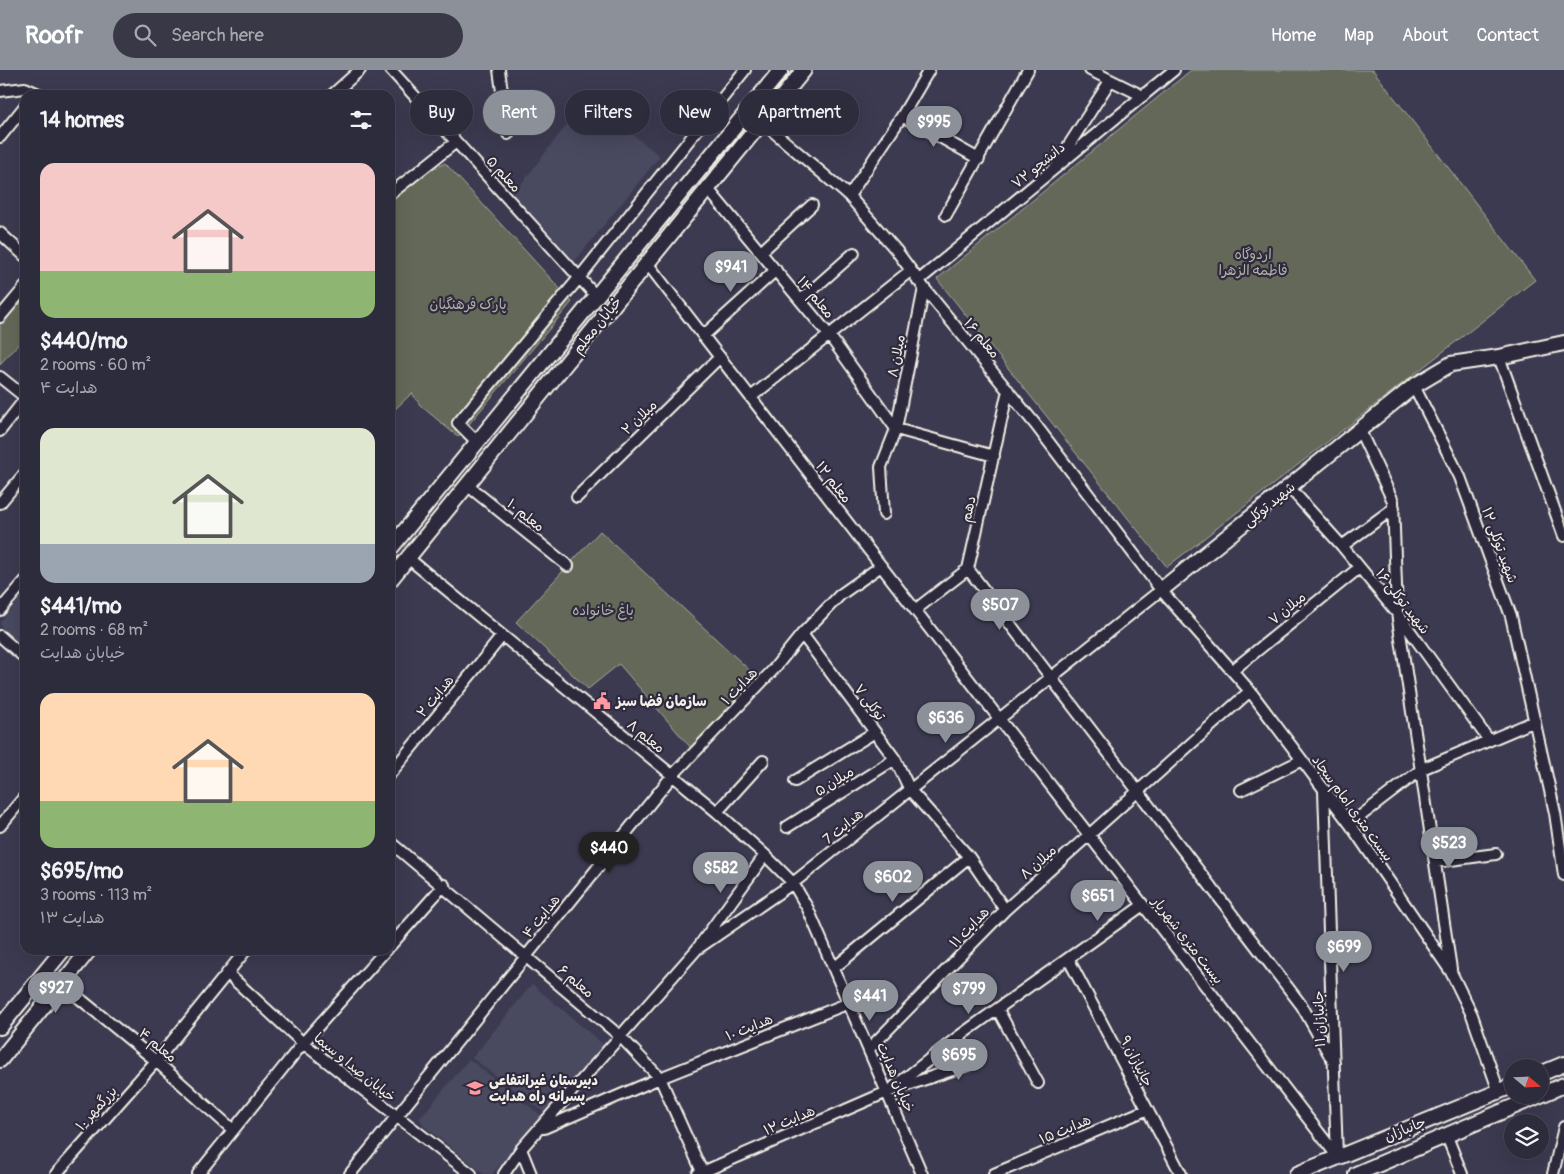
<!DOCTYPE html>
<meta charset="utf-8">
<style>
body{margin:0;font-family:Pangolin,"Playpen Sans Arabic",sans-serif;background:#393847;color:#f1f3f6;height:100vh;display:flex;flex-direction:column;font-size:19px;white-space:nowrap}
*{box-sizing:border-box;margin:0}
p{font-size:16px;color:#a7a7af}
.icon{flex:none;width:28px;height:28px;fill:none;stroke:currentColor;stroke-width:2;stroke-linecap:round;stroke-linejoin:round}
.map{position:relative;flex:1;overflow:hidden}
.panel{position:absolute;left:20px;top:20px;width:375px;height:865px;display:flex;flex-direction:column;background:#2d2c3c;border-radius:15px;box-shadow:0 5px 20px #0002,0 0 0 1px #484856}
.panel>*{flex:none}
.banner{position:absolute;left:410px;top:20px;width:475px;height:45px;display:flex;gap:10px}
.needle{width:32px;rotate:109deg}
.tools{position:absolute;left:1504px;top:989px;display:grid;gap:10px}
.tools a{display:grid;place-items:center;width:45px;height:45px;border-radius:50%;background:#2d2c3c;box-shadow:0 5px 20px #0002,0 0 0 1px #484856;font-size:25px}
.price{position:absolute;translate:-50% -42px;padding:0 11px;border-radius:18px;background:#8c9099;color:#fff;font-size:16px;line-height:32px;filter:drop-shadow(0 1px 2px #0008)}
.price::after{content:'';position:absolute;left:50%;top:30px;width:15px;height:11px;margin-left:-8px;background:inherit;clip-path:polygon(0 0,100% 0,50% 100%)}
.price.on{background:#222;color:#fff}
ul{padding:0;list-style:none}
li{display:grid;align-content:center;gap:10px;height:265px;padding:0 20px}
li span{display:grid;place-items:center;height:155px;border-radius:15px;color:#555}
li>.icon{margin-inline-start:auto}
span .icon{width:90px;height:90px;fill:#fffc;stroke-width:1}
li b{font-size:21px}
h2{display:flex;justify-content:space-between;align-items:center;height:60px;padding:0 20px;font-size:21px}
.pill{padding:0 18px;border-radius:22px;background:#2d2c3c;box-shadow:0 5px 20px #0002,0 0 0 1px #484856;font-size:18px;line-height:45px}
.pill.on{background:#8c9099;color:#fff}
header{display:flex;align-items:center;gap:30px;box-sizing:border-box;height:70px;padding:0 25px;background:#8c9099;color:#fff}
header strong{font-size:24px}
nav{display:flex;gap:28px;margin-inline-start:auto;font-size:18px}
.search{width:350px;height:45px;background:#393847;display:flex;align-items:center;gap:12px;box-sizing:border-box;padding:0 18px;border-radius:28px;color:#a7a7af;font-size:19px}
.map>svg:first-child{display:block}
</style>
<header>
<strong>Roofr</strong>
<div class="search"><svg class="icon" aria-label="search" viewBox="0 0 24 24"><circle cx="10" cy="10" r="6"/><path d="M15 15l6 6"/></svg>Search here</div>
<nav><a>Home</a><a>Map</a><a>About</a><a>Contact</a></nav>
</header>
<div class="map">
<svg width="1564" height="1104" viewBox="0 0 1564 1104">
<rect width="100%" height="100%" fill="#3c3a50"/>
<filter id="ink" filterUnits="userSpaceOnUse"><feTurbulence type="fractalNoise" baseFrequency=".02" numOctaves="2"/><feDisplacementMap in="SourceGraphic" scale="10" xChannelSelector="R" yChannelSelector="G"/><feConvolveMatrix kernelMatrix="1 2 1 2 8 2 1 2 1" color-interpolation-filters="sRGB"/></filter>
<g filter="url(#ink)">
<!-- built -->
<path fill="#484860" d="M 587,28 L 660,86 L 575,191 L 509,130 Z
M 25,523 L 25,578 L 2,560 L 0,552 Z
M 532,914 L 604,975 L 546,1044 L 472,988 Z
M 469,989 L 543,1047 L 492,1104 L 484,1104 L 423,1055 L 420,1048 Z"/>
<!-- green -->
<path fill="#636759" stroke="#acaca0" d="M 1191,0 L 1373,0 L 1535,210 L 1167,497 L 937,209 Z
M 445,93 L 572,232 L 458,367 L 420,335 L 412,323 L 390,344 L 390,124 L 398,117 Z
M 25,228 L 25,267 L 0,294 L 0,255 Z
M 600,461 L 759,609 L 691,678 L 619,594 L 588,619 L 516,552 Z"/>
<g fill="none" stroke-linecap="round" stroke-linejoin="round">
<!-- street casing -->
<g stroke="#f4f1e8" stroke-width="14">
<path id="street" d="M 391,0 L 596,226
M 499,0 L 508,64
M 1090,0 L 1143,26
M 0,21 L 25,18 L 41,25
M 332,25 L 360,0
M 902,46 L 979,89
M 762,52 L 849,126 L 896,180 L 924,218 L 1035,354 L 1161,520 L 1250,621 L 1350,754 L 1451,902 L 1472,945 L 1499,1022
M 0,67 L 25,36
M 1058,92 L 1110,11
M 708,119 L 829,265 L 896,359
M 390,124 L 456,72
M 849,126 L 902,46 L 929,0
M 946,145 L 1028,0
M 0,163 L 25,186
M 761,182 L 812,135
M 647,193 L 1337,1086
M 918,211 L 1174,0
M 801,230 L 854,183
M 0,247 L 25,217
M 703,266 L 776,200
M 1499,287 L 1564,466
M 0,307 L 25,327
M 1414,316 L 1460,407 L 1511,546 L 1555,743 L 1564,805
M 751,327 L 910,201
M 896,359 L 994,386
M 0,361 L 25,329
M 1360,361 L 1393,431 L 1397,543 L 1451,899
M 477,372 L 458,353 L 579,208 L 745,0
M 467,415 L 568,496
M 1289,417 L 1342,476 L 1397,543 L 1488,669
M 577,427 L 720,287
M 0,433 L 25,403
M 884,444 L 881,397 L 896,359 L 924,218
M 1342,476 L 1394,438
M 408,488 L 717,742 L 765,785 L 793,813 L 808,839 L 922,1104
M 968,499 L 1302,936 L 1334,993
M 0,540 L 25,511
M 915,540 L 968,499 L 1008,320
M 802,564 L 895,689 L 910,720 L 969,787 L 1005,840
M 0,566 L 25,588
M 1233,600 L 1359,498
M 390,704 L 502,566
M 795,711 L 875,662
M 1241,720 L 1302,690
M 1324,721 L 1337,1086
M 717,742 L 763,691
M 1350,754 L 1422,699 L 1535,651
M 0,756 L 25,726
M 787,757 L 895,689
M 390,772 L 621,967 L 660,1008 L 703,1104
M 1435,792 L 1496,784
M 390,876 L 444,815
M 697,879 L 793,813 L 1161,520
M 1069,890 L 1181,1104
M 834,898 L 969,787
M 227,903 L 303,973 L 471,1104
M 62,914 L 156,991 L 233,1060
M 998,940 L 1038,1013
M 869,979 L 1005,840 L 1250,621
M 894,1017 L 958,967 L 1143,835
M 544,1058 L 660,1008 L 849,933
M 1446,1064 L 1462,1104
M 521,1079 L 531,1104
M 56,1104 L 156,991 L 246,880
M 198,1104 L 303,973 L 386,880
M 350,1104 L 672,706 L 773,600 L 802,564 L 840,525 L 881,496
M 504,1104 L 521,1079 L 697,879 L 765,785
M 698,1104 L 887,1022 L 970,994 L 973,989 L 958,967
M 994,1104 L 1146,1040
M 1553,1104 L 1564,1057"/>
</g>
<!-- secondary casing -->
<g stroke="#f4f1e8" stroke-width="18">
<path id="secondary" d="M 390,479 L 781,0
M 390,510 L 804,0
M 1161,520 L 1414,316 L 1451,294 L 1499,287 L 1564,273
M 0,957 L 63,880
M 0,990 L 89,880
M 1540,1004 L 1564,994
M 1297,1104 L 1512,1016
M 1356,1104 L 1564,1015"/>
</g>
<!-- street -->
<use href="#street" stroke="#2f2a3d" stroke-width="10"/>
<!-- secondary -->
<use href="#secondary" stroke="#2f2a3d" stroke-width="14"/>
</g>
</g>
<!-- icons -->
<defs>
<g id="civic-bare" transform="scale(1.35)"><path d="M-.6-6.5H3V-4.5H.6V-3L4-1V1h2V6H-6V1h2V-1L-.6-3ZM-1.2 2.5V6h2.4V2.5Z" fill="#ff9aa2" stroke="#2f2a3d" stroke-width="2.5" paint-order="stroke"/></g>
<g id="school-bare" transform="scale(1.35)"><path d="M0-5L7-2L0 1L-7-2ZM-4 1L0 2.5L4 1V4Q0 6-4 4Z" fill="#ff9aa2" stroke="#2f2a3d" stroke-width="2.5" paint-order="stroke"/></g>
</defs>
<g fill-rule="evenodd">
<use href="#civic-bare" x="602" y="631"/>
<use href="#school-bare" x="475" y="1018"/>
</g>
<g text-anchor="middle" stroke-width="4.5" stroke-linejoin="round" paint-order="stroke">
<!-- street labels -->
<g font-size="14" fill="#f4f1e8" stroke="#2f2a3d">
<text transform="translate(1038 95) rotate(-39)" y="5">دانشجو ۷۲</text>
<text transform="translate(504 104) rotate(48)" y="5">معلم ۵</text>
<text transform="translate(816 227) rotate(51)" y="5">معلم ۱۴</text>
<text transform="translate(597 255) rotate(-51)" y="5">خیابان معلم</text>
<text transform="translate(982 268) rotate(50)" y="5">معلم ۱۶</text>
<text transform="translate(896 286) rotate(-79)" y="5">میلان ۸</text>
<text transform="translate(639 347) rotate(-44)" y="5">میلان ۲</text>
<text transform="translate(834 412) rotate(52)" y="5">معلم ۱۲</text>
<text transform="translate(1269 434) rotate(-39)" y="5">شهید توکلی</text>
<text transform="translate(968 439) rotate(-77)" y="5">دهم</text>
<text transform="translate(526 445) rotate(39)" y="5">معلم ۱۰</text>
<text transform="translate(1500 475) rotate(70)" y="5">شهید توکلی ۱۲</text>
<text transform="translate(1403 531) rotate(52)" y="5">شهید توکلی ۱۶</text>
<text transform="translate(1287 538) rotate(-39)" y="5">میلان ۷</text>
<text transform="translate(739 616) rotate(-46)" y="5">هدایت ۱</text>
<text transform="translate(435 626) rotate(-51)" y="5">هدایت ۲</text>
<text transform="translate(870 632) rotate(53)" y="5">توکلی ۷</text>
<text transform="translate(646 666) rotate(39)" y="5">معلم ۸</text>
<text transform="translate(834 711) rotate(-32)" y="5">میلان ۵</text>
<text transform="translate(1353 738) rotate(54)" y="5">بیست متری امام سجاد</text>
<text transform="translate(843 756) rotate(-39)" y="5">هدایت 7</text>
<text transform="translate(1038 792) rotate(-42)" y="5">میلان ۸</text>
<text transform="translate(541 846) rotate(-51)" y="5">هدایت ۴</text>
<text transform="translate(969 857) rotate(-46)" y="5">هدایت ۱۱</text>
<text transform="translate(1188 870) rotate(52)" y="5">بیست متری شهریار</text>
<text transform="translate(576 911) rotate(41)" y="5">معلم ۶</text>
<text transform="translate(1319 949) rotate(-92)" y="5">جانبازان ۱۱</text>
<text transform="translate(749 957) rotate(-22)" y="5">هدایت ۱۰</text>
<text transform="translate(158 975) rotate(40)" y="5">معلم ۴</text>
<text transform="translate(1137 991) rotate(63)" y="5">جانبازان ۹</text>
<text transform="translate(355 997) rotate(39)" y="5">خیابان صدا و سیما</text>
<text transform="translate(896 1007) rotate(67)" y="5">خیابان هدایت</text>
<text transform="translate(96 1038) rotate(-48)" y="5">بزرگمهر ۱۰</text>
<text transform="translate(789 1050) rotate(-23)" y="5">هدایت ۱۲</text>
<text transform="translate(1065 1059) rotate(-23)" y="5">هدایت ۱۵</text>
<text transform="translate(1405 1059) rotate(-22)" y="5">جانبازان</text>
</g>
<!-- park labels -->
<g font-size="14" fill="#b3b3a8" stroke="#2f2a3d">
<text x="1253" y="189">اردوگاه<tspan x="1253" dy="16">فاطمه الزهرا</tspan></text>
<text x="468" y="239">پارک فرهنگیان</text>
<text x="603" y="545">باغ خانواده</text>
</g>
<!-- poi labels -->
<g font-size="14" font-weight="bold" fill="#f4f1e8" stroke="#2f2a3d" text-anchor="start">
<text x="616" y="636">سازمان فضا سبز</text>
<text x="489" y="1015">دبیرستان غیرانتفاعی<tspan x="489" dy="16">پسرانه راه هدایت</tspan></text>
</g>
</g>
</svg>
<div class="tools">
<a><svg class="needle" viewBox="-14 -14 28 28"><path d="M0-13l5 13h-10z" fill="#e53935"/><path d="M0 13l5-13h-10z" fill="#a7a7af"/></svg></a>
<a><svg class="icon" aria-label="layers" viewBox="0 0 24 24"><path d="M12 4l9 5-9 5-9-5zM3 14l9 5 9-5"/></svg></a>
</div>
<b class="price" style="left:934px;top:78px">$995</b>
<b class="price" style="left:731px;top:223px">$941</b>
<b class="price" style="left:1000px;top:561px">$507</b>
<b class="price" style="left:946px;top:674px">$636</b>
<b class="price" style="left:1449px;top:799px">$523</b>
<b class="price on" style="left:609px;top:804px">$440</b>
<b class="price" style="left:721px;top:824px">$582</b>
<b class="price" style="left:893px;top:833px">$602</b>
<b class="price" style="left:1098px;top:852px">$651</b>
<b class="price" style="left:1344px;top:903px">$699</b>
<b class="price" style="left:56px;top:944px">$927</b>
<b class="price" style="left:969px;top:945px">$799</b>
<b class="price" style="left:870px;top:952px">$441</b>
<b class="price" style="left:959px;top:1011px">$695</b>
<div class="banner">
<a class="pill">Buy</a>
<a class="pill on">Rent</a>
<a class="pill">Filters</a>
<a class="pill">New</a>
<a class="pill">Apartment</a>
</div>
<section class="panel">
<h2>14 homes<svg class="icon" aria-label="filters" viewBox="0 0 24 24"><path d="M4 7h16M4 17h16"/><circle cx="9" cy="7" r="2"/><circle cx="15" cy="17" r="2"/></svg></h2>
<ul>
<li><span style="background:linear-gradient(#f6c9c9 70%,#8fb573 0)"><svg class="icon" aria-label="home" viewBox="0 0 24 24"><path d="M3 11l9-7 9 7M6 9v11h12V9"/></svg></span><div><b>$440/mo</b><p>2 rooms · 60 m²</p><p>هدایت ۴</p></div></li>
<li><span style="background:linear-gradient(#dfe7d0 75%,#9aa5b1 0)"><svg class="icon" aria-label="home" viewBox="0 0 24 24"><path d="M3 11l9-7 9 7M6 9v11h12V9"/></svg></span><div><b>$441/mo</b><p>2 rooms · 68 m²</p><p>خیابان هدایت</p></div></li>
<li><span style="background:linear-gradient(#ffd9b3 70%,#8fb573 0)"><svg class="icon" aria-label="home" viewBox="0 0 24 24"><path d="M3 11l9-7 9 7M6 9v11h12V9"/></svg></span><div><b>$695/mo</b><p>3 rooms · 113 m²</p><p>هدایت ۱۳</p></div></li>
</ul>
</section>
</div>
